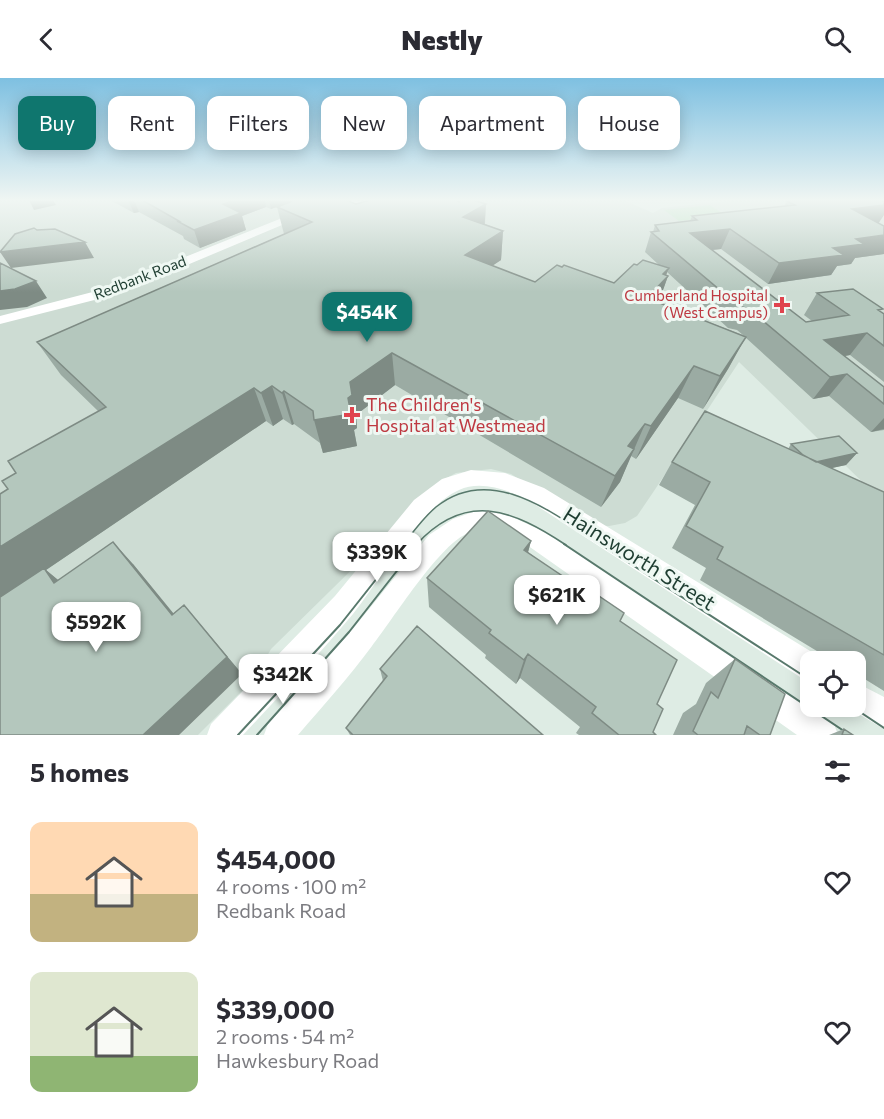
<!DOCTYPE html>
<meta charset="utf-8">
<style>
body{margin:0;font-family:Commissioner,sans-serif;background:#f7f7f7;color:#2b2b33;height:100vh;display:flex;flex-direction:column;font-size:22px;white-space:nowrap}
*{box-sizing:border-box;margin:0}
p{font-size:20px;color:#7c7c81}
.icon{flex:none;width:33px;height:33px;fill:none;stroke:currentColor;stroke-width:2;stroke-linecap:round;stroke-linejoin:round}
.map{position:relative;height:657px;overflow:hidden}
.sheet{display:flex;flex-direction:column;background:#fff;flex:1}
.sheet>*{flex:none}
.hud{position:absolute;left:18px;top:18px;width:849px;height:54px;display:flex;gap:12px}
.fabs{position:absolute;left:800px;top:573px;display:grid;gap:12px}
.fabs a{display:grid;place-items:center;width:66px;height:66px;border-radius:12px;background:#fff;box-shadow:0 3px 15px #0003;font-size:30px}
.price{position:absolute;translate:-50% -51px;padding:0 14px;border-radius:12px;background:#fff;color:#222;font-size:20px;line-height:39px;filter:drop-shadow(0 2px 3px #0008)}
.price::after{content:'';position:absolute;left:50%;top:36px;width:18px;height:14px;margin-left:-9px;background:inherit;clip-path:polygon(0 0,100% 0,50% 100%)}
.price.on{background:#0f766e;color:#fff}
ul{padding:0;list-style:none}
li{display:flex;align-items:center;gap:18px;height:150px;padding:0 30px}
li span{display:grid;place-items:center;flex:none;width:168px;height:120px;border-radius:12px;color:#555}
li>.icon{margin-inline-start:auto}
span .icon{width:72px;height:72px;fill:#fffc;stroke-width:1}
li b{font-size:26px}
h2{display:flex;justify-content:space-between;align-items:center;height:72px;padding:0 30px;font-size:26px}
.pill{padding:0 21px;border-radius:12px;background:#fff;box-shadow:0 3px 15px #0003;font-size:21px;line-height:54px}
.pill.on{background:#0f766e;color:#fff}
header{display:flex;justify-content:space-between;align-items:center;height:78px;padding:0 30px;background:#fff;font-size:27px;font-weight:800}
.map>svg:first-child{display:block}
</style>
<header><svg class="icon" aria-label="back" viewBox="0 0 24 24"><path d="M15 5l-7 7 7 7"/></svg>Nestly<svg class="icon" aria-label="search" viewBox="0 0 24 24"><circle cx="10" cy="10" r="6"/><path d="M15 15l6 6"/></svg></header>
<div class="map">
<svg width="884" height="657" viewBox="0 0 884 657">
<rect width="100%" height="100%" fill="#deece4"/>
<!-- built -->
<path fill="#cddcd3" d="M 0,122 L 624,122 L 653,135 L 662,130 L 736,122 L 884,122 L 884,425 L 739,284 L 654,413 L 637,438 L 625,445 L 609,448 L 590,447 L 511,396 L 491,391 L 456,395 L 443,402 L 271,571 L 255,600 L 198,657 L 0,657 Z"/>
<!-- green -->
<path fill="#b5dfbc" d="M 710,127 L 726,138 L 679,143 L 664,132 Z"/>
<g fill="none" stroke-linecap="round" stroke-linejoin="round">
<!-- minor -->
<path fill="#fff" fill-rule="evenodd" d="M 331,122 L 385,123 L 390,126 L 385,129 L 339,127 L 328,129 L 323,126 Z
M 302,132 L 306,133 L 306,137 L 118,216 L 0,246 L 0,238 L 108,210 Z
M 471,392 L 505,395 L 544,410 L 820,579 L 822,584 L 810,584 L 810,603 L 800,599 L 528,422 C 508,412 481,402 459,412 C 420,429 380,503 353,536 C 318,578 280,617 243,657 L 207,657 L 211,646 L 335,518 L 414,422 L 442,401 Z
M 485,433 L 510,438 L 543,453 L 834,646 L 838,657 L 797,657 L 527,467 C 509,457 486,446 466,456 C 438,469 393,541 372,568 C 349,599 323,628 298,657 L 264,657 L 268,646 L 352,552 L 429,457 L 453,441 L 473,434 Z
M 855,604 L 884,619 L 884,651 L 845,628 L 855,628 Z"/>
<!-- tram-far1 -->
<path stroke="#58796c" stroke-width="1.5" d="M 403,467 C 413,454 423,440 436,429 C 492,384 555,437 602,467
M 416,467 C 466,412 513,432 566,467"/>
<!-- tram -->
<path stroke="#58796c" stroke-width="2" d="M 564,466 L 850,657
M 600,466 L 810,602
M 851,628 L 884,650
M 238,657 L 340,547 L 404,466
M 257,657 L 349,554 L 418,466"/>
</g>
<!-- wall -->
<path fill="#9baba3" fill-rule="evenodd" d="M 110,122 L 290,122 L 290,124 L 271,131 L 266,129 L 242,138 L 246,152 L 200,170 L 184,161 L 183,158 L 139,134 L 134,135 Z
M 787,123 L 879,145 L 884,148 L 884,176 L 855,180 L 851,186 L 837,188 L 831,197 L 768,206 L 721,171 L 712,172 L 806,244 L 812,243 L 804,237 L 817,215 L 881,234 L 884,236 L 884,304 L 850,277 L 845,278 L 884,309 L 884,352 L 871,354 L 829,318 L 813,321 L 745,259 L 728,291 L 703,331 L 678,320 L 636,381 L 631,378 L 630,380 L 620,404 L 601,429 L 395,307 L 356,337 L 357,350 L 354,352 L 357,368 L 323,375 L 320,365 L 294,346 L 292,347 L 283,341 L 273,348 L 266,343 L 46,492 L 58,502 L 133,486 L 174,536 L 184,527 L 242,596 L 0,657 L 8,411 L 16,395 L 98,333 L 61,297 L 37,264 L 284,156 L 277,129 L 356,126 L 459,124 L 486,126 L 485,146 L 503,153 L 501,182 L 492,188 L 535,204 L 614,205 L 637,187 L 659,187 L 645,174 L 651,154 L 653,154 L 655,147 L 690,143 L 692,138 L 784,129 ZM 667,194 L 728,250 L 737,252 L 743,257 L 658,225 L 668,198 L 666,197 Z
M 791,366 L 857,375 L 846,387 L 831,390 L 884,414 L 884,613 L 855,595 L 855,584 L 835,584 L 700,502 L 706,490 L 672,470 L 695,427 L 659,407 L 672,384 L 788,371 Z
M 531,463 L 528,474 L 620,543 L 657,626 L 653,654 L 656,657 L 579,657 L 576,655 L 580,649 L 520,600 L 516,606 L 485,580 L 486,577 L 429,529 L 427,500 Z
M 735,581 L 770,657 L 673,657 L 683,635 L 696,626 L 706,605 Z
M 380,591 L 543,657 L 350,657 L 346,650 L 383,603 Z
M 844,651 L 853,657 L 829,657 Z"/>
<!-- shaded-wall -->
<path fill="#7e8b84" d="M 29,122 L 53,122 L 56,127 L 34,132 Z
M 128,122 L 134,122 L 139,134 L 134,135 Z
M 234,122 L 265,122 L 266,129 L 242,138 L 246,152 L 200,170 L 194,152 L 223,126 Z
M 269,122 L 290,122 L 290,124 L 271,131 Z
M 486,126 L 484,154 L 463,139 Z
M 884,127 L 884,137 L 878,146 L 852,131 Z
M 730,151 L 721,171 L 682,175 L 690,155 Z
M 503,153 L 501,182 L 463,207 L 465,177 Z
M 884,157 L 884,176 L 855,180 L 851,186 L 837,188 L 831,197 L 768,206 L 779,185 L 833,170 L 856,161 Z
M 85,164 L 94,180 L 11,190 L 0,174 Z
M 669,190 L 664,202 L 668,198 L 657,229 L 647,220 L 663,196 Z
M 36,203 L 47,220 L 27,229 L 0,232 L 0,213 Z
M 867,255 L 850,277 L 812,284 L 824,262 Z
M 746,259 L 728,291 L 703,331 L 720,298 Z
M 392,275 L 395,307 L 356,337 L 357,350 L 354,352 L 357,368 L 323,375 L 314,342 L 348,320 L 350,304 Z
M 694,288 L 678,320 L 636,381 L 651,348 Z
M 847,296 L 829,318 L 813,321 L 830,299 Z
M 272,308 L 283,341 L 273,348 L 261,315 Z
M 254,310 L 266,343 L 46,492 L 69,511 L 0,523 L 0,469 Z
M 284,313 L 294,346 L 292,347 L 282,315 Z
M 884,340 L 884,351 L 871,354 Z
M 645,346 L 620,404 L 601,429 L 615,398 L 628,368 Z
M 857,375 L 846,387 L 800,397 L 810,385 Z
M 531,463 L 523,493 L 524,472 Z
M 113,464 L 133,486 L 190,556 L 172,537 Z
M 184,527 L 242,596 L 179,657 L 143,657 Z
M 528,576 L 520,600 L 516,606 L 524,582 Z"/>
<!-- building -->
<path fill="#b4c7bd" stroke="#7e8b84" stroke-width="1.5" d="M 142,122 L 234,122 L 223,126 L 241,135 L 194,152 L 177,143 L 179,143 Z
M 295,122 L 346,122 L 356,126 L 370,122 L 455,122 L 459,124 L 462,122 L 473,122 L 486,126 L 463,139 L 503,153 L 465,177 L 535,204 L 557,187 L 562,189 L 564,187 L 614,205 L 634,186 L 637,187 L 643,182 L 669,190 L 663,196 L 668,198 L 647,220 L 746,259 L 720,298 L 694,288 L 651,348 L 645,346 L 628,368 L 634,371 L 615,398 L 392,275 L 350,304 L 352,317 L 348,320 L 351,336 L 314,342 L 313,333 L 284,313 L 282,315 L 272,308 L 261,315 L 254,310 L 0,469 L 0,416 L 8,411 L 2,403 L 16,395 L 8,383 L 106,329 L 37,264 L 312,144 L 277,129 Z
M 793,122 L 881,122 L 884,124 L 884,127 L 852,131 L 884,148 L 884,157 L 856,161 L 864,166 L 833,170 L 844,177 L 779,185 L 730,151 L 690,155 L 806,244 L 849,237 L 817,215 L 853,211 L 883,231 L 878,232 L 884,236 L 884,268 L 867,255 L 824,262 L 884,309 L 884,326 L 847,296 L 830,299 L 749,231 L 739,228 L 651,154 L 659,153 L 655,147 L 697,142 L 692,138 L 795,127 L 787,123 Z
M 34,150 L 37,152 L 55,151 L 85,164 L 0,174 L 15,156 Z
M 0,185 L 36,203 L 15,211 L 0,213 Z
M 705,333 L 884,414 L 884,577 L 717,481 L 723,469 L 686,448 L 710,404 L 672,384 Z
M 839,358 L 857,375 L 816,384 L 803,377 L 791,366 Z
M 488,433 L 531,463 L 524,472 L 588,515 L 590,512 L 624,535 L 620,543 L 677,582 L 657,626 L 663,631 L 653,654 L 656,657 L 619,657 L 592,635 L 596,629 L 528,576 L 524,582 L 489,555 L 491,552 L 427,500 Z
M 113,464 L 172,537 L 184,527 L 227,579 L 143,657 L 0,657 L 0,519 L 44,490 L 54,505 Z
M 417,548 L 543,657 L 353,657 L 346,650 L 387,598 L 380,591 Z
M 735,581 L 785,616 L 770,657 L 760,657 L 747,648 L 744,657 L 698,657 L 693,653 L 711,614 L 718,620 Z
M 844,651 L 853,657 L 842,657 Z"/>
<!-- sky -->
<linearGradient id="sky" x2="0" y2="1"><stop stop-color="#7ec0e1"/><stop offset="0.57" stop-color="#f0f6f3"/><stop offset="1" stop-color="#f0f6f3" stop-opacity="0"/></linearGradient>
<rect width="884" height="214" fill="url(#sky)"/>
<!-- markers -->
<g fill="#e0444e" stroke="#eff8f3" stroke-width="2">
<path d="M779 218h6v6h6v6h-6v6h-6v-6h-6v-6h6z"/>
<path d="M349 328h6v6h6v6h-6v6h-6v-6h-6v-6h6z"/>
</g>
<g text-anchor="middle" stroke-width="6" stroke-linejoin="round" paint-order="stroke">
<!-- far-street labels -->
<g font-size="15" fill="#1e3d31" stroke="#eff8f3">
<text transform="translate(140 200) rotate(-21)" y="5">Redbank Road</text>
</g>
<!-- far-health labels -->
<g font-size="15" fill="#be3a42" stroke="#eff8f3" text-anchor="end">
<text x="768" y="223">Cumberland Hospital<tspan x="768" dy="17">(West Campus)</tspan></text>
</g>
<!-- health labels -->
<g font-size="18" fill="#be3a42" stroke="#eff8f3" text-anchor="start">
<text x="366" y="333">The Children's<tspan x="366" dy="21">Hospital at Westmead</tspan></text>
</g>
<!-- near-street labels -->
<g font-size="21" fill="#1e3d31" stroke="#eff8f3">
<text transform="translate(639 481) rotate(32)" y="7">Hainsworth Street</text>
</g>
</g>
</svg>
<div class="fabs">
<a><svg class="icon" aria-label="locate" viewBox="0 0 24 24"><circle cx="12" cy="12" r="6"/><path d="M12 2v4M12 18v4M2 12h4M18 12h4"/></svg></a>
</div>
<b class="price on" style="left:367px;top:265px">$454K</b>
<b class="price" style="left:377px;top:505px">$339K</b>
<b class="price" style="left:557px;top:548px">$621K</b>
<b class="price" style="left:96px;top:575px">$592K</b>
<b class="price" style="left:283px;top:627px">$342K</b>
<div class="hud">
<a class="pill on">Buy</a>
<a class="pill">Rent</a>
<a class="pill">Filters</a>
<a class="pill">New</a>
<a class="pill">Apartment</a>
<a class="pill">House</a>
</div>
</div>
<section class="sheet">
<h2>5 homes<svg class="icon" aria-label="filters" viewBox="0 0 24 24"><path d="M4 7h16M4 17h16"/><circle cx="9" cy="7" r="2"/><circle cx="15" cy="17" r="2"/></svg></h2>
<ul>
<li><span style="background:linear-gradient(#ffd9b3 60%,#c2b280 0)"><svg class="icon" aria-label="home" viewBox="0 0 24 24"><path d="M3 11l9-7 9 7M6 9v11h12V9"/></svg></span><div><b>$454,000</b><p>4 rooms · 100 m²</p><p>Redbank Road</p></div><svg class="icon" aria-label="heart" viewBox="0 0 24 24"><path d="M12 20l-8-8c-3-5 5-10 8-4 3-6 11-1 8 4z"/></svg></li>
<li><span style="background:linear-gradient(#dfe7d0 70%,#8fb573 0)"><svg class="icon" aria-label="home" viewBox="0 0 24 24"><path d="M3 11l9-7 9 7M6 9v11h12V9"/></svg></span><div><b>$339,000</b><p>2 rooms · 54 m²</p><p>Hawkesbury Road</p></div><svg class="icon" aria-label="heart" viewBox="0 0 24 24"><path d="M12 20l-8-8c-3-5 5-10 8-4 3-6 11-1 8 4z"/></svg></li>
</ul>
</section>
